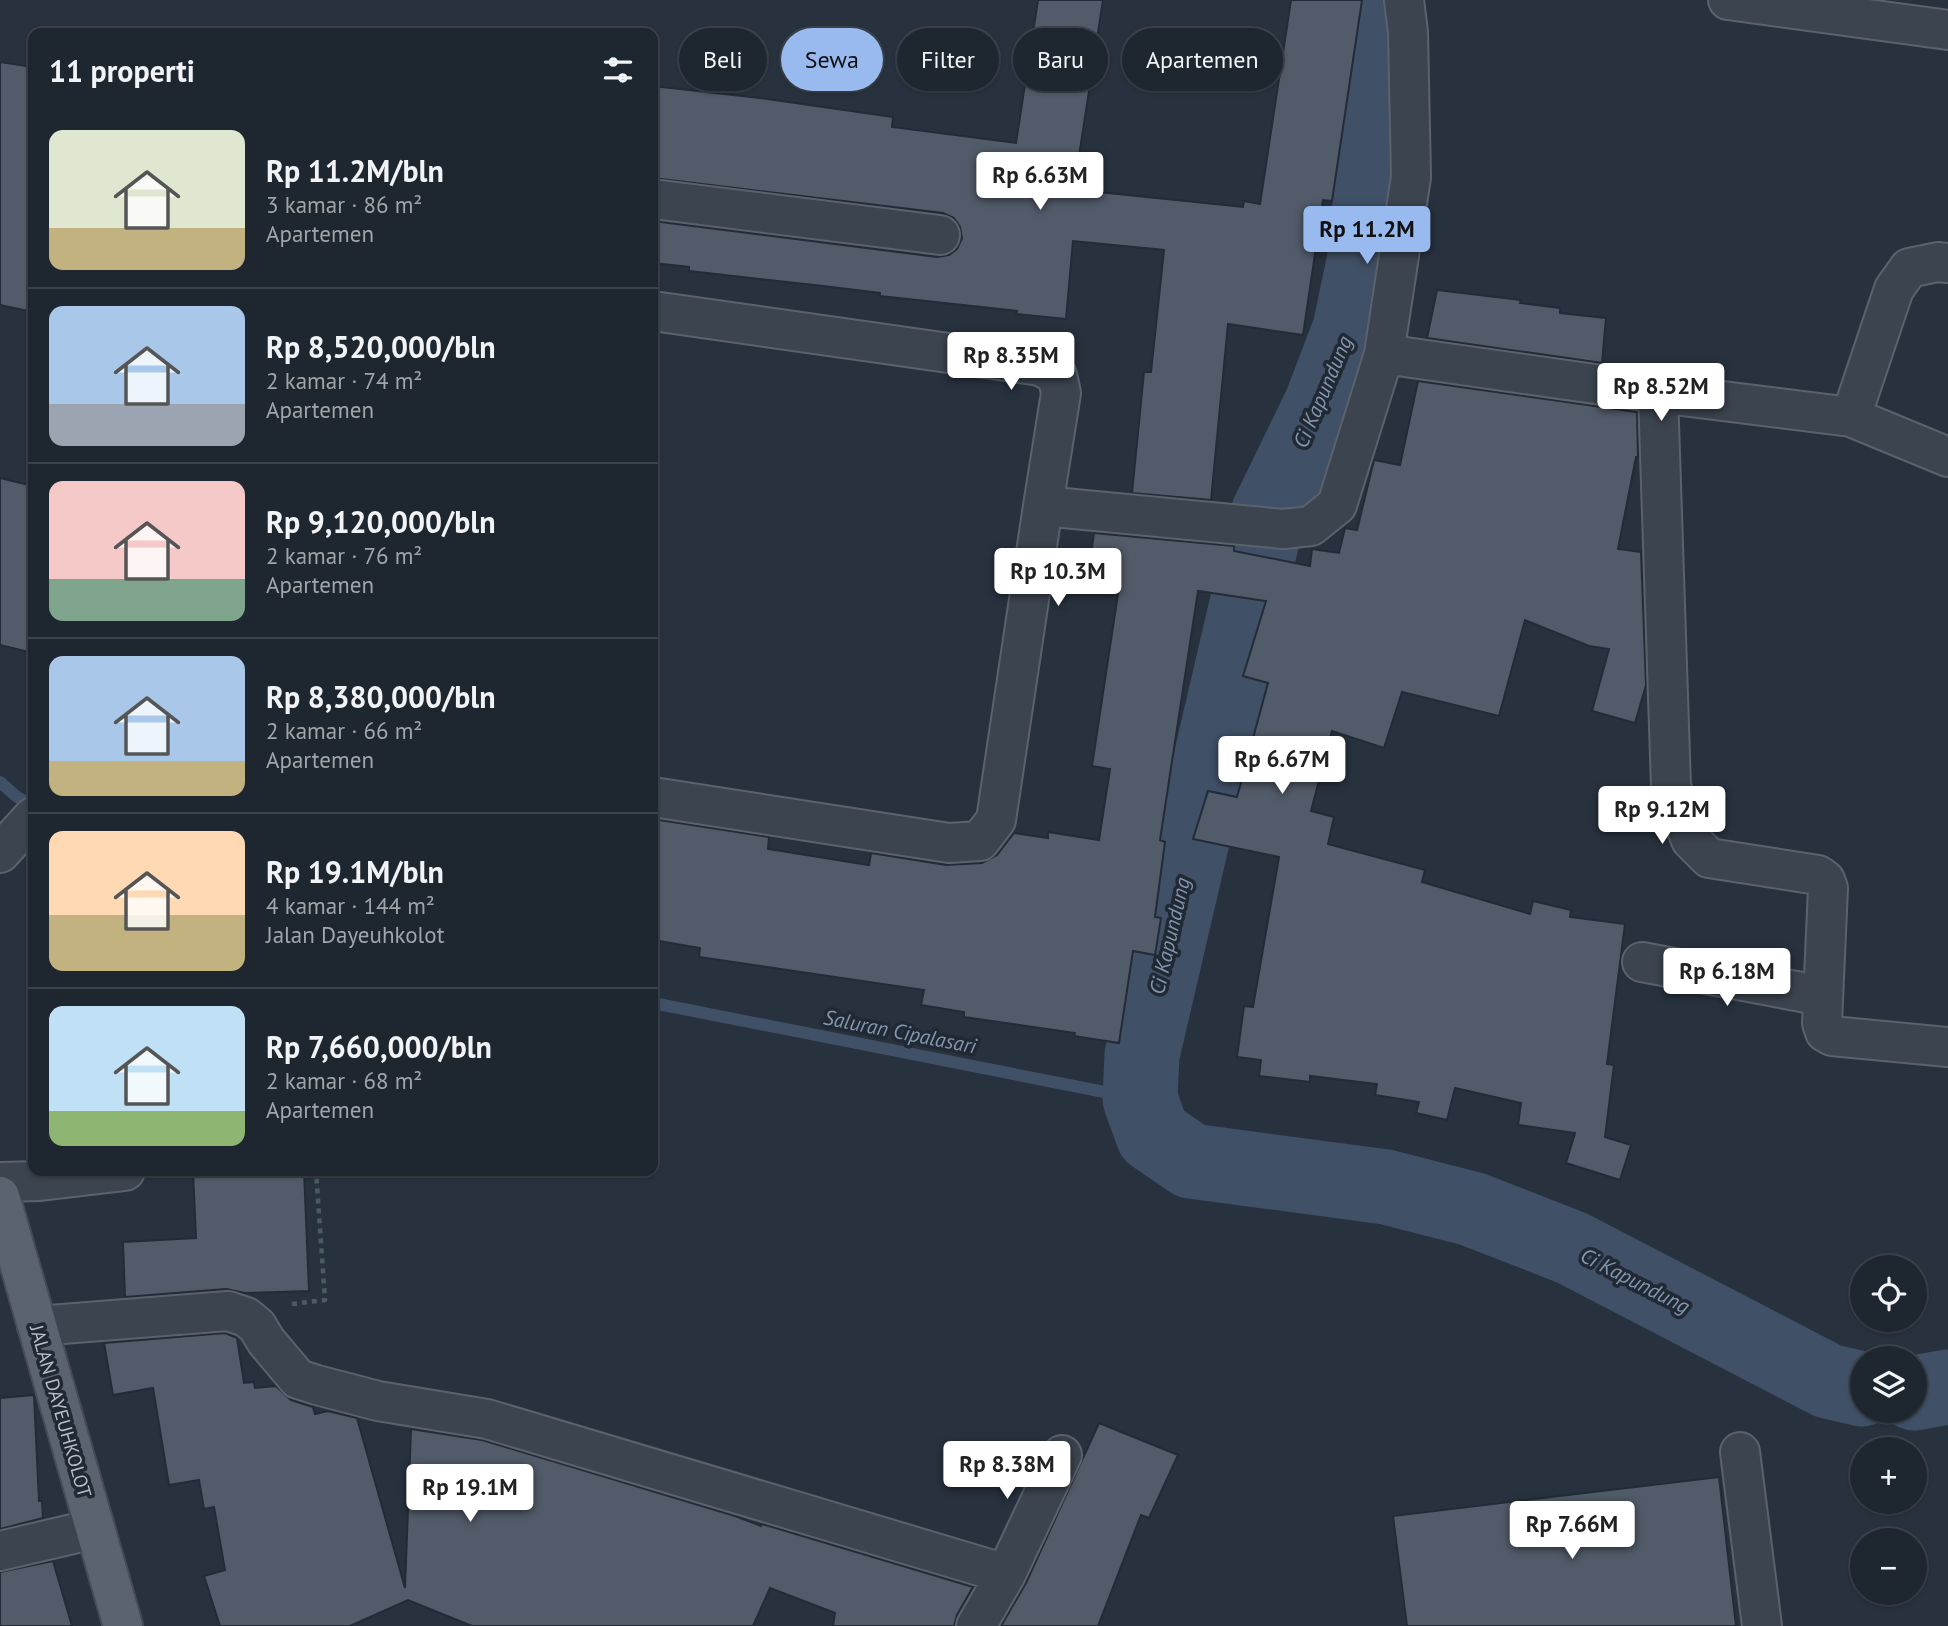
<!DOCTYPE html>
<html lang="id">
<meta charset="utf-8">
<style>
body{margin:0;font-family:"PT Sans",sans-serif;background:#262e37;color:#f1f3f6;height:100vh;display:flex;flex-direction:column;font-size:26px;white-space:nowrap}
*{box-sizing:border-box;margin:0}
p{font-size:23px;color:#a1a5aa}
.icon{flex:none;width:38px;height:38px;fill:none;stroke:currentColor;stroke-width:2;stroke-linecap:round;stroke-linejoin:round}
.map{position:relative;flex:1;overflow:hidden}
.side{position:absolute;left:28px;top:28px;width:630px;height:1148px;display:flex;flex-direction:column;background:#1e262f;border-radius:14px;box-shadow:0 2px 5px #0004,0 0 0 2px #3c434b}
.side>*{flex:none}
.banner{position:absolute;left:679px;top:28px;width:665px;height:63px;display:flex;gap:14px}
.controls{position:absolute;left:1850px;top:1255px;display:grid;gap:14px}
.controls a{display:grid;place-items:center;width:77px;height:77px;border-radius:50%;background:#1e262f;box-shadow:0 2px 5px #0004,0 0 0 2px #3c434b;font-size:35px}
.price{position:absolute;translate:-50% -60px;padding:0 16px;border-radius:7px;background:#fff;color:#222;font-size:23px;line-height:46px;filter:drop-shadow(0 2px 4px #0008)}
.price::after{content:'';position:absolute;left:50%;top:42px;width:21px;height:16px;margin-left:-10px;background:inherit;clip-path:polygon(0 0,100% 0,50% 100%)}
.price.on{background:#98baef;color:#111}
ul{padding:0;list-style:none}
li{display:flex;align-items:center;gap:21px;height:175px;padding:0 21px}
li+li{border-top:2px solid #3c434b}
li span{display:grid;place-items:center;flex:none;width:196px;height:140px;border-radius:14px;color:#555}
li>.icon{margin-inline-start:auto}
span .icon{width:84px;height:84px;fill:#fffc;stroke-width:1}
li b{font-size:30px}
h2{display:flex;justify-content:space-between;align-items:center;height:84px;padding:0 21px;font-size:30px}
.tag{padding:0 24px;border-radius:32px;background:#1e262f;box-shadow:0 2px 5px #0004,0 0 0 2px #3c434b;font-size:24px;line-height:63px}
.tag.on{background:#98baef;color:#111}
.map>svg:first-child{display:block}
</style>
<div class="map">
<svg width="1948" height="1626" viewBox="0 0 1948 1626">
<rect width="100%" height="100%" fill="#28323f"/>
<g fill="none" stroke-linecap="round" stroke-linejoin="round">
<!-- stream -->
<path stroke="#405066" stroke-width="12" d="M 0,782 L 17,797 L 33,805
M 653,1003 L 1140,1099"/>
<!-- river -->
<path stroke="#405066" stroke-width="75" d="M 1374,0 L 1378,129 L 1364,262 L 1350,329 L 1321,405 L 1268,514 L 1142,1055 L 1140,1099 L 1153,1135 L 1191,1161 L 1386,1187 L 1472,1209 L 1572,1248 L 1828,1381 L 1862,1389
M 1914,1393 L 1948,1387"/>
</g>
<!-- building -->
<path fill="#525b69" stroke="#232b36" stroke-width="2" d="M 1038,0 L 1103,0 L 1079,156 L 1102,158 L 1099,192 L 1243,207 L 1244,201 L 1260,204 L 1291,0 L 1362,0 L 1332,201 L 1323,200 L 1303,335 L 1228,324 L 1211,500 L 1132,493 L 1144,372 L 1151,372 L 1164,250 L 1073,241 L 1066,319 L 1016,314 L 1017,311 L 880,296 L 880,293 L 823,286 L 689,271 L 689,267 L 653,263 L 653,221 L 937,257 L 949,255 L 957,249 L 962,238 L 960,227 L 954,218 L 943,213 L 653,178 L 653,86 L 760,98 L 893,117 L 892,127 L 1016,143 Z
M 0,62 L 33,67 L 33,312 L 0,305 Z
M 1437,290 L 1521,300 L 1520,303 L 1560,308 L 1560,313 L 1606,318 L 1602,363 L 1427,338 Z
M 1418,381 L 1637,412 L 1638,457 L 1636,457 L 1618,549 L 1641,552 L 1646,685 L 1635,723 L 1592,711 L 1609,649 L 1589,646 L 1525,620 L 1499,716 L 1402,692 L 1384,748 L 1332,731 L 1311,811 L 1334,817 L 1328,844 L 1425,870 L 1422,882 L 1530,914 L 1533,901 L 1571,910 L 1570,917 L 1625,924 L 1607,1064 L 1614,1065 L 1605,1137 L 1631,1145 L 1620,1180 L 1566,1163 L 1575,1133 L 1518,1125 L 1521,1103 L 1455,1088 L 1447,1120 L 1416,1113 L 1419,1102 L 1375,1095 L 1377,1084 L 1310,1076 L 1310,1082 L 1259,1076 L 1261,1060 L 1237,1057 L 1244,1006 L 1253,1007 L 1279,857 L 1193,839 L 1208,791 L 1237,797 L 1268,683 L 1243,676 L 1266,601 L 1198,591 L 1160,840 L 1165,842 L 1155,917 L 1161,918 L 1155,955 L 1133,951 L 1119,1043 L 1074,1036 L 1075,1033 L 964,1017 L 964,1012 L 921,1005 L 924,990 L 699,957 L 700,948 L 653,940 L 653,819 L 769,837 L 768,849 L 869,865 L 871,853 L 946,865 L 982,863 L 997,855 L 1014,833 L 1048,838 L 1048,832 L 1099,840 L 1110,769 L 1092,766 L 1119,587 L 1087,582 L 1094,533 L 1234,546 L 1234,551 L 1310,566 L 1312,549 L 1339,553 L 1345,528 L 1357,530 L 1374,460 L 1400,465 Z
M 0,478 L 33,486 L 33,653 L 0,645 Z
M 193,1171 L 304,1171 L 309,1291 L 245,1293 L 226,1289 L 125,1297 L 123,1242 L 196,1238 Z
M 225,1333 L 237,1338 L 244,1383 L 254,1382 L 255,1388 L 276,1386 L 291,1400 L 313,1407 L 315,1414 L 328,1411 L 357,1418 L 405,1588 L 411,1429 L 482,1440 L 735,1516 L 761,1526 L 762,1524 L 973,1587 L 957,1615 L 954,1626 L 833,1626 L 835,1613 L 770,1588 L 753,1626 L 472,1626 L 408,1600 L 350,1626 L 220,1626 L 204,1576 L 225,1570 L 214,1507 L 204,1509 L 199,1480 L 169,1485 L 153,1388 L 113,1395 L 104,1343 Z
M 34,1395 L 39,1501 L 42,1501 L 43,1518 L 0,1529 L 0,1398 Z
M 1099,1423 L 1178,1455 L 1149,1518 L 1141,1515 L 1098,1626 L 1001,1626 L 1026,1583 Z
M 1719,1477 L 1736,1626 L 1407,1626 L 1393,1516 Z
M 53,1561 L 72,1626 L 0,1626 L 0,1572 Z"/>
<g fill="none" stroke-linecap="round" stroke-linejoin="round">
<!-- minor casing -->
<g stroke="#5a626c" stroke-width="42">
<path id="minor" d="M 1728,0 L 1948,30
M 653,199 L 940,235
M 653,311 L 1040,366 L 1057,375 L 1061,393 L 1043,506 L 1283,529 L 1311,526 L 1337,505 L 1384,354 L 1411,177 L 1408,32 L 1404,0
M 1384,354 L 1658,393 L 1851,417 L 1948,457
M 1658,393 L 1671,787 L 1691,840 L 1709,858 L 1818,875 L 1825,880 L 1828,888 L 1822,1023 L 1825,1032 L 1832,1036 L 1948,1047
M 1851,417 L 1894,289 L 1909,268 L 1938,262 L 1948,263
M 653,797 L 949,843 L 980,841 L 996,820 L 1043,506
M 0,853 L 33,817
M 1642,962 L 1823,996
M 0,1182 L 40,1181 L 125,1171
M 37,1326 L 228,1311 L 246,1317 L 257,1326 L 266,1341 L 298,1379 L 317,1385 L 378,1401 L 487,1419 L 1006,1574
M 1740,1452 L 1762,1626
M 0,1551 L 94,1529
M 976,1626 L 1006,1574 L 1062,1455"/>
</g>
<!-- major casing -->
<g stroke="#464d58" stroke-width="42">
<path id="major" d="M 0,1196 L 123,1626"/>
</g>
<!-- path -->
<path stroke="#4a5c5f" stroke-width="4.5" stroke-dasharray="5 5" stroke-linecap="butt" d="M 292,1304 L 325,1300 L 316,1171"/>
<!-- minor -->
<use href="#minor" stroke="#3c444f" stroke-width="38"/>
<!-- major -->
<use href="#major" stroke="#5a636f" stroke-width="38"/>
</g>
<g text-anchor="middle" stroke-width="7" stroke-linejoin="round" paint-order="stroke">
<!-- street labels -->
<g font-size="19" fill="#b9bfc9" stroke="#212934">
<text transform="translate(61 1411) rotate(74)" y="7">JALAN DAYEUHKOLOT</text>
</g>
<!-- water labels -->
<g font-size="21" font-style="italic" fill="#8396ae" stroke="#212934">
<text transform="translate(1323 392) rotate(-67)" y="7">Ci Kapundung</text>
<text transform="translate(1170 936) rotate(-77)" y="7">Ci Kapundung</text>
<text transform="translate(900 1032) rotate(11)" y="7">Saluran Cipalasari</text>
<text transform="translate(1635 1281) rotate(27)" y="7">Ci Kapundung</text>
</g>
</g>
</svg>
<div class="controls">
<a><svg class="icon" aria-label="locate" viewBox="0 0 24 24"><circle cx="12" cy="12" r="6"/><path d="M12 2v4M12 18v4M2 12h4M18 12h4"/></svg></a>
<a><svg class="icon" aria-label="layers" viewBox="0 0 24 24"><path d="M12 4l9 5-9 5-9-5zM3 14l9 5 9-5"/></svg></a>
<a>+</a>
<a>−</a>
</div>
<b class="price" style="left:1040px;top:212px">Rp 6.63M</b>
<b class="price on" style="left:1367px;top:266px">Rp 11.2M</b>
<b class="price" style="left:1011px;top:392px">Rp 8.35M</b>
<b class="price" style="left:1661px;top:423px">Rp 8.52M</b>
<b class="price" style="left:1058px;top:608px">Rp 10.3M</b>
<b class="price" style="left:1282px;top:796px">Rp 6.67M</b>
<b class="price" style="left:1662px;top:846px">Rp 9.12M</b>
<b class="price" style="left:1727px;top:1008px">Rp 6.18M</b>
<b class="price" style="left:1007px;top:1501px">Rp 8.38M</b>
<b class="price" style="left:470px;top:1524px">Rp 19.1M</b>
<b class="price" style="left:1572px;top:1561px">Rp 7.66M</b>
<div class="banner">
<a class="tag">Beli</a>
<a class="tag on">Sewa</a>
<a class="tag">Filter</a>
<a class="tag">Baru</a>
<a class="tag">Apartemen</a>
</div>
<section class="side">
<h2>11 properti<svg class="icon" aria-label="filters" viewBox="0 0 24 24"><path d="M4 7h16M4 17h16"/><circle cx="9" cy="7" r="2"/><circle cx="15" cy="17" r="2"/></svg></h2>
<ul>
<li><span style="background:linear-gradient(#dfe7d0 70%,#c2b280 0)"><svg class="icon" aria-label="home" viewBox="0 0 24 24"><path d="M3 11l9-7 9 7M6 9v11h12V9"/></svg></span><div><b>Rp 11.2M/bln</b><p>3 kamar · 86 m²</p><p>Apartemen</p></div></li>
<li><span style="background:linear-gradient(#a9c7e8 70%,#9aa5b1 0)"><svg class="icon" aria-label="home" viewBox="0 0 24 24"><path d="M3 11l9-7 9 7M6 9v11h12V9"/></svg></span><div><b>Rp 8,520,000/bln</b><p>2 kamar · 74 m²</p><p>Apartemen</p></div></li>
<li><span style="background:linear-gradient(#f6c9c9 70%,#7fa58c 0)"><svg class="icon" aria-label="home" viewBox="0 0 24 24"><path d="M3 11l9-7 9 7M6 9v11h12V9"/></svg></span><div><b>Rp 9,120,000/bln</b><p>2 kamar · 76 m²</p><p>Apartemen</p></div></li>
<li><span style="background:linear-gradient(#a9c7e8 75%,#c2b280 0)"><svg class="icon" aria-label="home" viewBox="0 0 24 24"><path d="M3 11l9-7 9 7M6 9v11h12V9"/></svg></span><div><b>Rp 8,380,000/bln</b><p>2 kamar · 66 m²</p><p>Apartemen</p></div></li>
<li><span style="background:linear-gradient(#ffd9b3 60%,#c2b280 0)"><svg class="icon" aria-label="home" viewBox="0 0 24 24"><path d="M3 11l9-7 9 7M6 9v11h12V9"/></svg></span><div><b>Rp 19.1M/bln</b><p>4 kamar · 144 m²</p><p>Jalan Dayeuhkolot</p></div></li>
<li><span style="background:linear-gradient(#bfe0f5 75%,#8fb573 0)"><svg class="icon" aria-label="home" viewBox="0 0 24 24"><path d="M3 11l9-7 9 7M6 9v11h12V9"/></svg></span><div><b>Rp 7,660,000/bln</b><p>2 kamar · 68 m²</p><p>Apartemen</p></div></li>
</ul>
</section>
</div>
